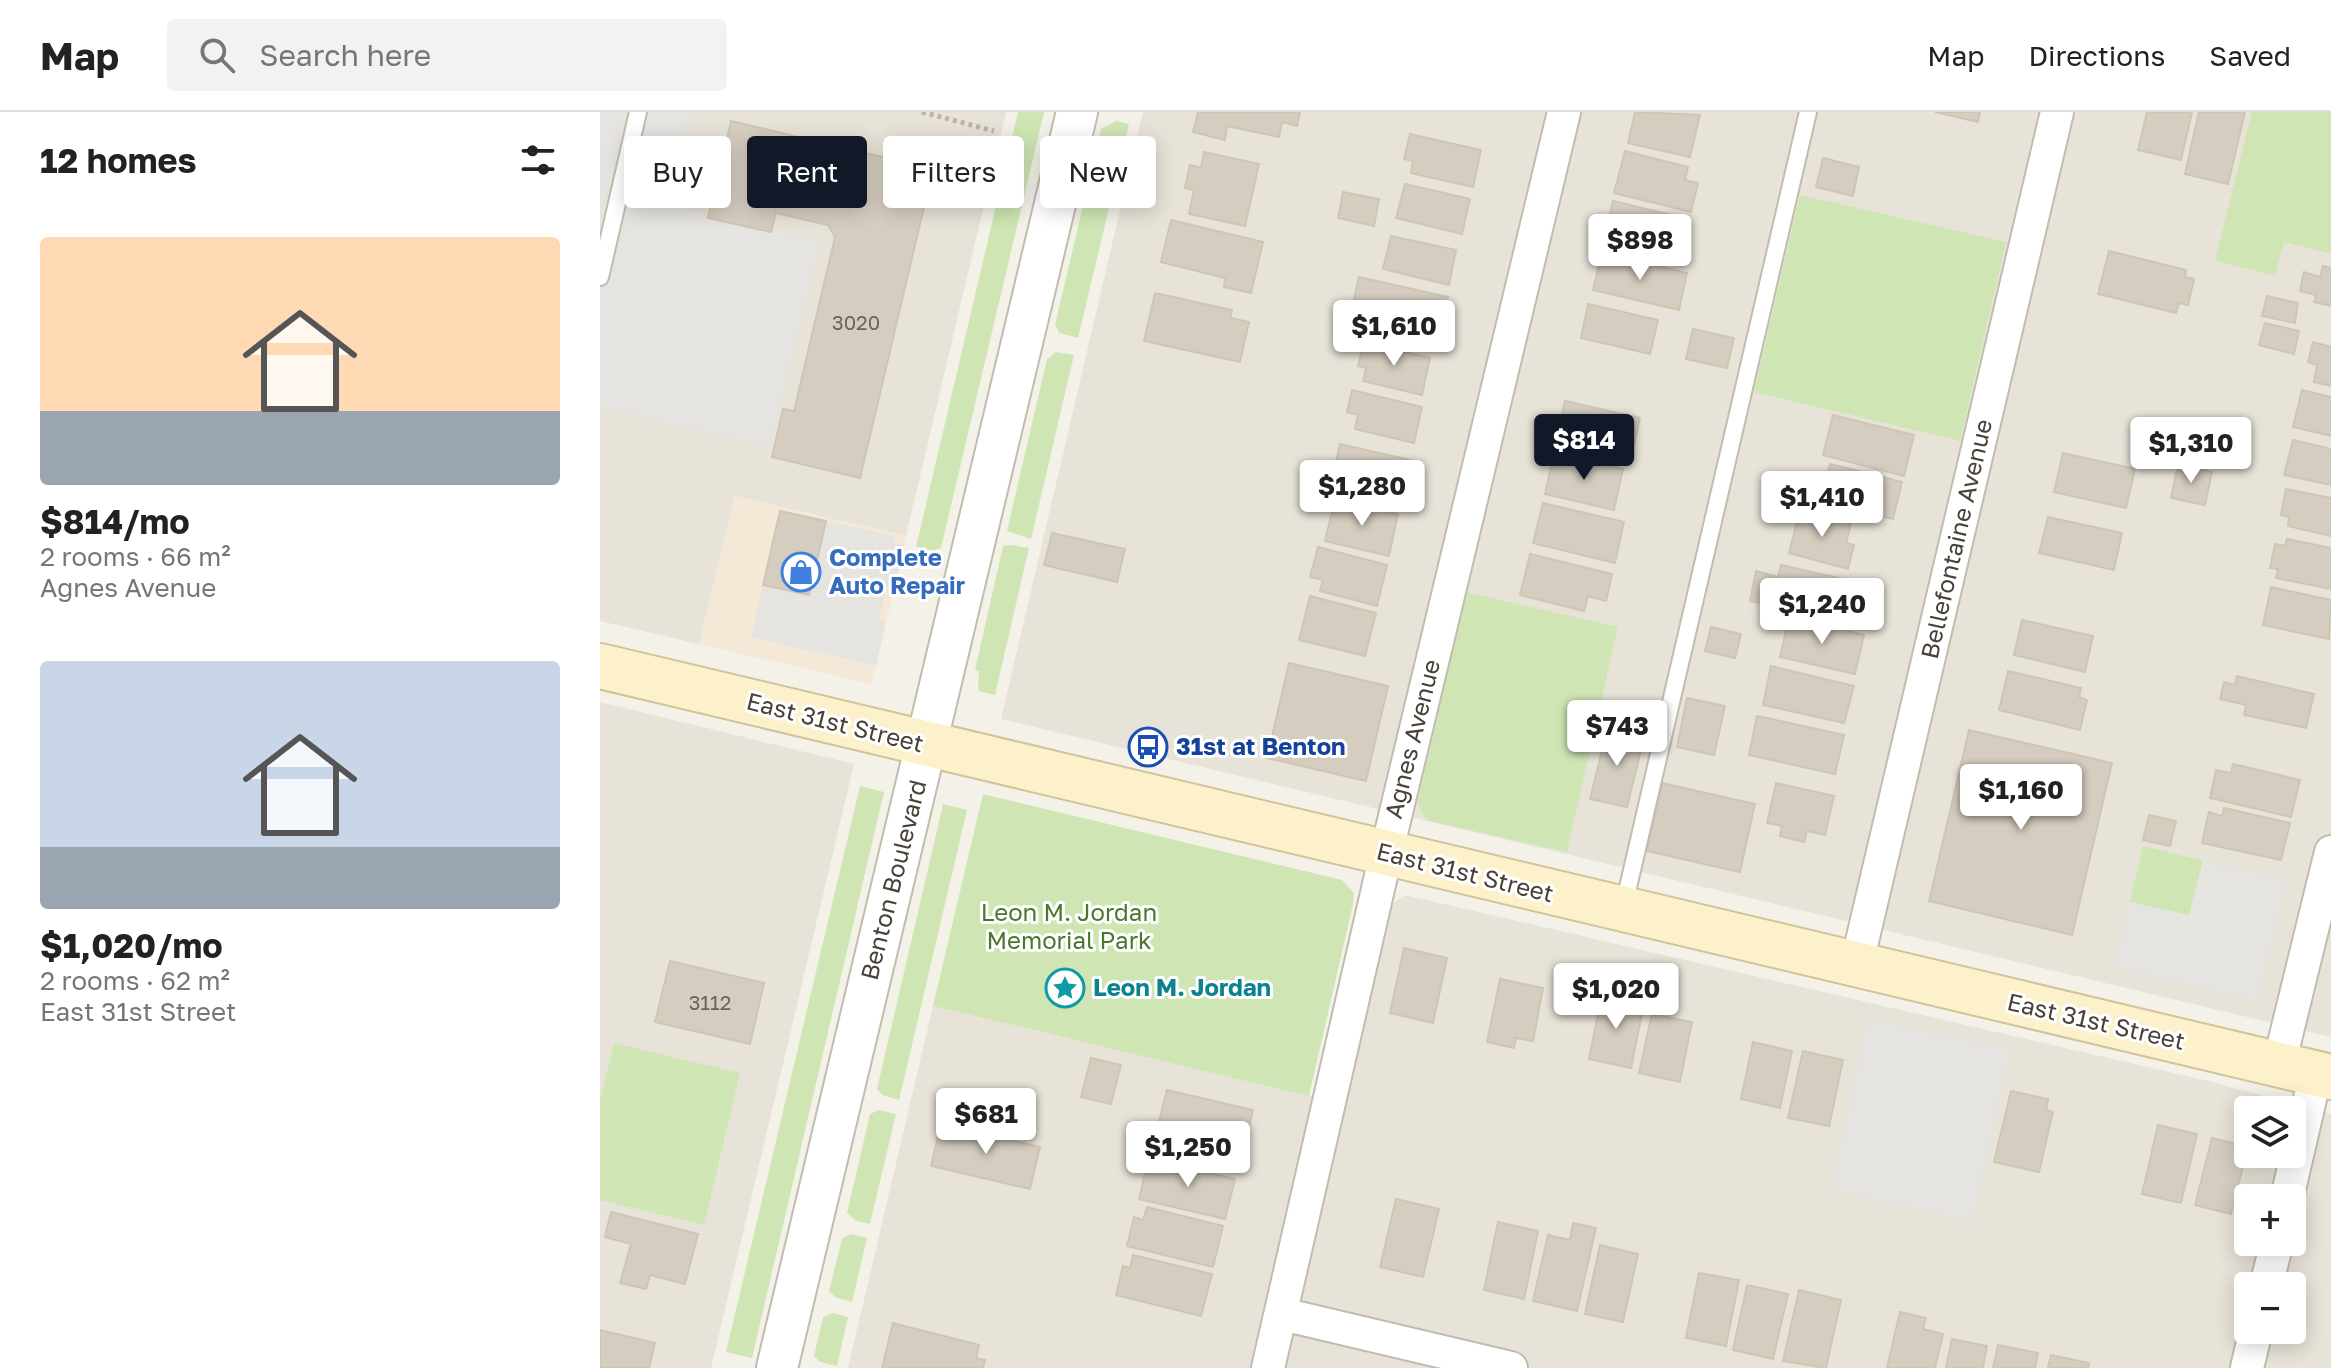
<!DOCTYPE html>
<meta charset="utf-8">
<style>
body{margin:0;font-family:"Golos Text",sans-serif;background:#f2f2f2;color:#222;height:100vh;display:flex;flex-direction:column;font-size:30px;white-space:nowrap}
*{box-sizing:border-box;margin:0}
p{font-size:26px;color:#767676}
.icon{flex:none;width:44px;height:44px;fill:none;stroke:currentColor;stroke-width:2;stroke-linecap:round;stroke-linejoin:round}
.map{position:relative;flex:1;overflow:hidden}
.drawer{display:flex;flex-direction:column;background:#fff;width:600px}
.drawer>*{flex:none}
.guide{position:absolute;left:24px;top:24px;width:760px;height:72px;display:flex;gap:16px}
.fabs{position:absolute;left:1634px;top:984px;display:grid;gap:16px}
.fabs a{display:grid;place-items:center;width:72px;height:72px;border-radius:8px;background:#fff;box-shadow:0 4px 20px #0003;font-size:40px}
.price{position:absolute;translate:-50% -68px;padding:0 18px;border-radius:8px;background:#fff;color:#222;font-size:26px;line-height:52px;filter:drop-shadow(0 2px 4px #0008)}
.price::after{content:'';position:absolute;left:50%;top:48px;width:24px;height:18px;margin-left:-12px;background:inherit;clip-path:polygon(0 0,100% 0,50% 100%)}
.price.active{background:#111827;color:#fff}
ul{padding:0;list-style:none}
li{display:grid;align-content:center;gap:16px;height:424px;padding:0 40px}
li span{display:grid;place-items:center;height:248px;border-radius:8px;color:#555}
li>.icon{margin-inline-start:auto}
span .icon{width:144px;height:144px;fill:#fffc;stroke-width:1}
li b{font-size:34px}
h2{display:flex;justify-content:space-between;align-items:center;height:96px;padding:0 40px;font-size:34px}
.chip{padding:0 28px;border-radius:8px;background:#fff;box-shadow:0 4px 20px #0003;font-size:28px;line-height:72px}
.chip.active{background:#111827;color:#fff}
header{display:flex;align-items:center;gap:48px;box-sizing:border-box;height:112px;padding:0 40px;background:#fff;border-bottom:2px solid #e0e0e0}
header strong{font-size:38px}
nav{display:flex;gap:44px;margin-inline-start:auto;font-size:28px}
.search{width:560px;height:72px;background:#f2f2f2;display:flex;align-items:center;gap:20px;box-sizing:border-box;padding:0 28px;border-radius:8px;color:#767676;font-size:30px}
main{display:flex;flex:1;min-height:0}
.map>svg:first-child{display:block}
</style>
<header>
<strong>Map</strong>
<div class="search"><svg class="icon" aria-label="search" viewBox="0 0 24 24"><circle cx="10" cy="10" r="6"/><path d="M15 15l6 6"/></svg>Search here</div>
<nav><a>Map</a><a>Directions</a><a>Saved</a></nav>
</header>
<main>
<section class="drawer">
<h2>12 homes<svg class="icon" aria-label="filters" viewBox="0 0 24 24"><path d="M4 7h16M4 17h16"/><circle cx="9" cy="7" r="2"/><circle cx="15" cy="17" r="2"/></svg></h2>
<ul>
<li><span style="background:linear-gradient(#ffd9b3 70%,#9aa5b1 0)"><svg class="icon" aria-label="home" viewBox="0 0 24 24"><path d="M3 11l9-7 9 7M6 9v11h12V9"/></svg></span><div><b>$814/mo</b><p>2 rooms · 66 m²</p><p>Agnes Avenue</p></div></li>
<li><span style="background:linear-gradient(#c9d6e8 75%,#9aa5b1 0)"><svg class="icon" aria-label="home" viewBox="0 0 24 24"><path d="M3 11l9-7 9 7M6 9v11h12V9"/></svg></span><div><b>$1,020/mo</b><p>2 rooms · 62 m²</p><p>East 31st Street</p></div></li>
</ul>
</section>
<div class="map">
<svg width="1731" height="1256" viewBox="0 0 1731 1256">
<rect width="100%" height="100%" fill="#f4f1e9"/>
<!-- residential -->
<path fill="#e8e3d8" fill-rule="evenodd" d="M 0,0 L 406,0 L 306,424 L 135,384 L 99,532 L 0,509 Z
M 543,0 L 1731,0 L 1731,925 L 401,607 Z
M 0,590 L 254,652 L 111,1256 L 0,1256 Z
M 805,783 L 1612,970 L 1731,1002 L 1731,1256 L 248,1256 L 333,894 L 744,992 L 792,792 ZM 1648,998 L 1692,998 L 1692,1042 L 1648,1042 ZM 1648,1086 L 1692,1086 L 1692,1130 L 1648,1130 ZM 1648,1174 L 1692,1174 L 1692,1218 L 1648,1218 Z"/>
<!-- commercial -->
<path fill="#f4e8d6" d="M 135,384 L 306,424 L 272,572 L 99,532 Z"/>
<!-- green -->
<path fill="#cfe6b4" d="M 418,0 L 444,0 L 341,436 L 333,439 L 316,435 Z
M 1652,0 L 1731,0 L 1731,142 L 1684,130 L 1675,164 L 1615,149 Z
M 516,9 L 529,12 L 478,226 L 459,221 L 455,213 L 501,17 Z
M 1200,83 L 1406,130 L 1360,329 L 1154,280 Z
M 456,240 L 474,243 L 431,427 L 407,419 L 447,247 Z
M 412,433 L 429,436 L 395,583 L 378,579 L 379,559 L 375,558 L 403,434 Z
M 866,480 L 1018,515 L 967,740 L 829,709 L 821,701 L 818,689 Z
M 260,674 L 284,680 L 152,1246 L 126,1240 Z
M 383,682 L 742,768 L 754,781 L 753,792 L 709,984 L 333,894 Z
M 343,692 L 367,698 L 299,988 L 282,983 L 277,977 Z
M 1543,734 L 1603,749 L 1589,804 L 1530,790 Z
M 14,931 L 140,961 L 104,1113 L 0,1088 L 0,989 Z
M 279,998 L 296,1002 L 270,1112 L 256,1109 L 247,1101 L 270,1002 Z
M 250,1122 L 267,1126 L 252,1190 L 235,1185 L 229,1179 L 242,1127 Z
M 233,1201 L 248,1205 L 237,1254 L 220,1250 L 214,1244 L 223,1205 Z"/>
<!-- parking -->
<path fill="#e6e4e1" d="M 0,0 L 90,0 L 67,93 L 220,130 L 170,336 L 0,295 Z
M 226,409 L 293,424 L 296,431 L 304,433 L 295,476 L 287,475 L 279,507 L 286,509 L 276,554 L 151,525 L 163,473 L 209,483 Z
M 1603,749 L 1686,768 L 1658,890 L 1514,855 L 1530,790 L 1589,803 Z
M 1268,907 L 1410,937 L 1373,1109 L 1231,1078 Z"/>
<!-- building -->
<path fill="#d5cdbf" stroke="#cfc5b3" stroke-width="2" d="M 598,0 L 700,0 L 697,14 L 682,10 L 679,25 L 627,14 L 625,28 L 593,20 Z
M 1035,0 L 1100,3 L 1090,45 L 1028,31 Z
M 1335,0 L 1380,0 L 1378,10 Z
M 1547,0 L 1592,0 L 1581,48 L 1538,38 Z
M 1599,0 L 1645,0 L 1628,72 L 1585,62 Z
M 131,9 L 333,57 L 260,366 L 172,345 L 183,297 L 194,299 L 235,125 L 228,113 L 176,101 L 171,120 L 108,106 Z
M 810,22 L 881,38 L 873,75 L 811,61 L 813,49 L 804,47 Z
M 1025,39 L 1088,55 L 1085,68 L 1098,71 L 1091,100 L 1014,81 Z
M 604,40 L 659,52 L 645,114 L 589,102 L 594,78 L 585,76 L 590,53 L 601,56 Z
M 1223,46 L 1259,55 L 1253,84 L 1216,75 Z
M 805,72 L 870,87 L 862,122 L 796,106 Z
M 743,80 L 779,87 L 774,114 L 738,106 Z
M 1013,89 L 1076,104 L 1067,144 L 1004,129 Z
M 571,108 L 663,130 L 651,181 L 624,175 L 625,166 L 561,150 Z
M 791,124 L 856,138 L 849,173 L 783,157 Z
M 1509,139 L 1586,158 L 1585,165 L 1594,167 L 1588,193 L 1579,191 L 1576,201 L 1498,182 Z
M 1002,141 L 1087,161 L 1079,198 L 993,178 Z
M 1723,154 L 1731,156 L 1731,194 L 1714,190 L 1716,183 L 1700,179 L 1704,160 L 1720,165 Z
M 759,165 L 848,185 L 838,229 L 758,212 L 763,189 L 754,187 Z
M 555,181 L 632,198 L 630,206 L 649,210 L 640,250 L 544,229 Z
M 1667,184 L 1698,191 L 1695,211 L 1662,204 Z
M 988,192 L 1058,208 L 1050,242 L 981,226 Z
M 1665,211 L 1699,219 L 1694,242 L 1659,233 Z
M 1093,217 L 1134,226 L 1127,256 L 1086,247 Z
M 764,230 L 830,246 L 822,283 L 763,269 L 766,256 L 758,254 Z
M 1713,230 L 1731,235 L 1731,274 L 1714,270 L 1717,253 L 1708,250 Z
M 752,278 L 822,295 L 814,331 L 755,317 L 758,303 L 747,300 Z
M 1702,278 L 1731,285 L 1731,324 L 1693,315 Z
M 965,289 L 1040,306 L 1033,337 L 1022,334 L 1020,346 L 956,331 Z
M 1233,303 L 1314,323 L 1304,364 L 1223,343 Z
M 1693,328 L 1731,337 L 1731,373 L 1684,363 Z
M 740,332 L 810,348 L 801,384 L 741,370 L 744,360 L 734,358 Z
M 954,341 L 1023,357 L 1014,398 L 945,382 Z
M 1463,341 L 1535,357 L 1526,396 L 1454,380 Z
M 1230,352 L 1302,370 L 1293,407 L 1221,390 Z
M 1578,352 L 1612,360 L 1605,393 L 1571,386 Z
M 1686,377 L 1731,386 L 1731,424 L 1688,414 L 1689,405 L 1681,403 Z
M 735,387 L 798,402 L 789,444 L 725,429 Z
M 943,391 L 1024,410 L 1015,451 L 933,431 Z
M 1200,397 L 1251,411 L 1246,431 L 1254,433 L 1248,457 L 1189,441 Z
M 180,399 L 226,409 L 209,483 L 163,473 Z
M 1448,405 L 1522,421 L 1514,458 L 1439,441 Z
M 452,421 L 525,437 L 517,470 L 444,453 Z
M 1687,427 L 1731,436 L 1731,477 L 1676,466 L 1678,457 L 1670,456 L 1675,432 L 1685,434 Z
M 718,435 L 787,453 L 777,494 L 720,479 L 723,468 L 710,465 Z
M 930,442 L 1012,462 L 1006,489 L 988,484 L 984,499 L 920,483 Z
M 1181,453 L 1257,470 L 1249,511 L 1150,489 L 1156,459 L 1178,465 Z
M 1671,475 L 1731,488 L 1729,527 L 1663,513 Z
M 710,484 L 776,501 L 765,544 L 699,528 Z
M 1189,505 L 1264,523 L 1255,562 L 1180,545 Z
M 1422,508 L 1493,524 L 1485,560 L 1414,543 Z
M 1111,515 L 1141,522 L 1135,546 L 1105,539 Z
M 689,551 L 788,574 L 766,669 L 667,646 Z
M 1171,554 L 1254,574 L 1244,611 L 1163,593 Z
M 1408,559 L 1481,576 L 1479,585 L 1487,588 L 1480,618 L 1399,598 Z
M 1637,564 L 1714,582 L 1706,616 L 1644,603 L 1646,593 L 1620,587 L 1624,570 L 1635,573 Z
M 1087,586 L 1125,594 L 1114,643 L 1077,635 Z
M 1157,604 L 1244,623 L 1235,662 L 1149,643 Z
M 1007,618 L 1044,626 L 1027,695 L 990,687 Z
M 1369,618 L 1512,651 L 1472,823 L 1329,789 Z
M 1633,652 L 1700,668 L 1691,705 L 1610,686 L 1616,658 L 1631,661 Z
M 1062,671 L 1155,692 L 1140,760 L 1047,739 Z
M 1176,671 L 1234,684 L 1225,723 L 1207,719 L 1204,730 L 1180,724 L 1182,714 L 1167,711 Z
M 1624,696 L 1690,711 L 1681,748 L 1602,731 L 1609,700 L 1622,704 Z
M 1549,703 L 1576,709 L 1570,734 L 1543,728 Z
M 804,836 L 847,846 L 833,911 L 790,901 Z
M 70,849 L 164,871 L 150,932 L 55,910 Z
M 900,867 L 943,876 L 933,929 L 916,926 L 914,936 L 887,930 Z
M 1002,882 L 1044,891 L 1031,956 L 989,947 Z
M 1052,902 L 1092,910 L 1080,970 L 1039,961 Z
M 1153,930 L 1192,939 L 1180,996 L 1141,987 Z
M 1203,939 L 1243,948 L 1229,1014 L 1188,1006 Z
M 491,946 L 521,953 L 511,992 L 481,985 Z
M 567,978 L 653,998 L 638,1058 L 552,1037 Z
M 1411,979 L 1448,987 L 1446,998 L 1453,1000 L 1439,1060 L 1394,1050 Z
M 341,1012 L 440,1035 L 430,1077 L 331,1054 Z
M 1558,1013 L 1597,1022 L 1581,1091 L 1542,1082 Z
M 1612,1026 L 1648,1035 L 1631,1102 L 1595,1093 Z
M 558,1048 L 635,1067 L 625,1107 L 539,1087 L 546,1057 L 555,1059 Z
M 796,1087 L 839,1097 L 823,1165 L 780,1155 Z
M 547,1095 L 623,1114 L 613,1155 L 527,1134 L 534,1105 L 543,1108 Z
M 11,1100 L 98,1122 L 85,1172 L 50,1163 L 46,1177 L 20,1171 L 31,1132 L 5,1125 Z
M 898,1110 L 938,1119 L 924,1187 L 884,1178 Z
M 973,1111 L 996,1116 L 977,1199 L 933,1189 L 948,1123 L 970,1128 Z
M 1000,1133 L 1038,1142 L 1023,1210 L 985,1202 Z
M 533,1143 L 612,1162 L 601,1204 L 516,1183 L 523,1154 L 530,1156 Z
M 1099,1161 L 1139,1168 L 1126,1234 L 1086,1226 Z
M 1147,1173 L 1188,1182 L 1173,1247 L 1133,1238 Z
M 1199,1178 L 1241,1188 L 1226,1256 L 1183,1249 Z
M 1300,1200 L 1326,1206 L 1323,1217 L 1343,1222 L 1335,1256 L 1287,1256 Z
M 293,1211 L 379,1233 L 376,1246 L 385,1248 L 383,1256 L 282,1256 Z
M 0,1218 L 55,1231 L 49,1256 L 0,1256 Z
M 1352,1227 L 1387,1234 L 1383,1256 L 1346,1256 Z
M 1398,1233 L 1438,1241 L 1435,1256 L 1393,1256 Z
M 1451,1243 L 1489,1251 L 1488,1256 L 1448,1256 Z"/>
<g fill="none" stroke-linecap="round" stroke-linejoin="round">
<!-- service casing -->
<g stroke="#c2bcaf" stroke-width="20">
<path id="service" d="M 0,165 L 38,0
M 1023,797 L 1208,0"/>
</g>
<!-- minor casing -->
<g stroke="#c2bcaf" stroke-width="36">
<path id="minor" d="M 1256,855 L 1457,0
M 1679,952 L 1731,740
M 1687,1086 L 1716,961
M 1666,1174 L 1677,1130
M 682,1202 L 911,1256
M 668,1256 L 786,742 L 964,0
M 1647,1256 L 1656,1218"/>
</g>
<!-- tertiary casing -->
<g stroke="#c2bcaf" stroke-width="44">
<path id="tertiary" d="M 177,1256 L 477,0"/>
</g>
<!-- secondary casing -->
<g stroke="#d1c49b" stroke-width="48">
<path id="secondary" d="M 0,554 L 1731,965"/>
</g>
<!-- path -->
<path stroke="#c0b49e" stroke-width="5" stroke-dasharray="4 4" stroke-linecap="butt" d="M 322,0 L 394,19"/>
<!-- service -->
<use href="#service" stroke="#fff" stroke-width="16"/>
<!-- minor -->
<use href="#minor" stroke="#fff" stroke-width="32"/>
<!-- tertiary -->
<use href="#tertiary" stroke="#fff" stroke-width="40"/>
<!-- secondary -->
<use href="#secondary" stroke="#fcf1cb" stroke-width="44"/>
</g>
<!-- icons -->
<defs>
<g id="shop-ring" transform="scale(2)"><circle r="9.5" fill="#fff" stroke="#3f7fe0" stroke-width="1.5"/><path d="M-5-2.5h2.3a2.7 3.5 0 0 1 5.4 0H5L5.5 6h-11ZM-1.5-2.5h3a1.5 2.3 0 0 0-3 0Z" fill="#3f7fe0"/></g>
<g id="bus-ring" transform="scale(2)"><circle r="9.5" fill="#fff" stroke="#1a4fb4" stroke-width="1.5"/><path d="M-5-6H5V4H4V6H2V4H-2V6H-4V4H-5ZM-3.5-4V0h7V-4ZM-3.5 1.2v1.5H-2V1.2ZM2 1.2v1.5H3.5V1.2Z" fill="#1a4fb4"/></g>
<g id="sight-ring" transform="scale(2)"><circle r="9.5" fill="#fff" stroke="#0f9aa8" stroke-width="1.5"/><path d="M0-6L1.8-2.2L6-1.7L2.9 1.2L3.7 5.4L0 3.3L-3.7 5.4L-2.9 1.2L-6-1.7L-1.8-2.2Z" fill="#0f9aa8"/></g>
</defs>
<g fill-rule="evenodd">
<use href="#shop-ring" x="201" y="460"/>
<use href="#bus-ring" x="548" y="635"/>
<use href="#sight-ring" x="465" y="876"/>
</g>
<g text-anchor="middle" stroke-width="6" stroke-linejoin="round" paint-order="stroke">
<!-- number labels -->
<g font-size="20" fill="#6a645a">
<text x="256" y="218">3020</text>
<text x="110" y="898">3112</text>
</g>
<!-- street labels -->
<g font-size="24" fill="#474138" stroke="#fff">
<text transform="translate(1357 427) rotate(-77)" y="8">Bellefontaine Avenue</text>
<text transform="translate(235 611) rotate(14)" y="8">East 31st Street</text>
<text transform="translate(813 627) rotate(-76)" y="8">Agnes Avenue</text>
<text transform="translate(865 761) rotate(14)" y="8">East 31st Street</text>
<text transform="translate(294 768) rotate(-76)" y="8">Benton Boulevard</text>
<text transform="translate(1496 910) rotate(13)" y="8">East 31st Street</text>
</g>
<!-- shop labels -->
<g font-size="24" font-weight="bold" fill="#366cbe" stroke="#fff" text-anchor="start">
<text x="229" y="454">Complete<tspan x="229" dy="28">Auto Repair</tspan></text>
</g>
<!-- transit labels -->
<g font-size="24" font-weight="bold" fill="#164399" stroke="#fff" text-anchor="start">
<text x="576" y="643">31st at Benton</text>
</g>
<!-- park labels -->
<g font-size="24" fill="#49772d" stroke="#fff">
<text x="469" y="809">Leon M. Jordan<tspan x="469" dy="28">Memorial Park</tspan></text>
</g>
<!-- culture labels -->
<g font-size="24" font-weight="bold" fill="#0d838f" stroke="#fff" text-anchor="start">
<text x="493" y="884">Leon M. Jordan</text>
</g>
</g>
</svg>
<div class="fabs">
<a><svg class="icon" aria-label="layers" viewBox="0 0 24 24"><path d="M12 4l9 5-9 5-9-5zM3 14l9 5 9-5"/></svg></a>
<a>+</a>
<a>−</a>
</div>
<b class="price" style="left:1040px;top:170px">$898</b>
<b class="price" style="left:794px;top:256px">$1,610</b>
<b class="price active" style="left:984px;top:370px">$814</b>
<b class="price" style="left:1591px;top:373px">$1,310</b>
<b class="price" style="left:762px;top:416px">$1,280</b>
<b class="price" style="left:1222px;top:427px">$1,410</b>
<b class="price" style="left:1222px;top:534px">$1,240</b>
<b class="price" style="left:1017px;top:656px">$743</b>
<b class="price" style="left:1421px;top:720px">$1,160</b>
<b class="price" style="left:1016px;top:919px">$1,020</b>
<b class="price" style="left:386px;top:1044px">$681</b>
<b class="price" style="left:588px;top:1077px">$1,250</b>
<div class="guide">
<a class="chip">Buy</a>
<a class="chip active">Rent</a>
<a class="chip">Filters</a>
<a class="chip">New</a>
</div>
</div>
</main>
